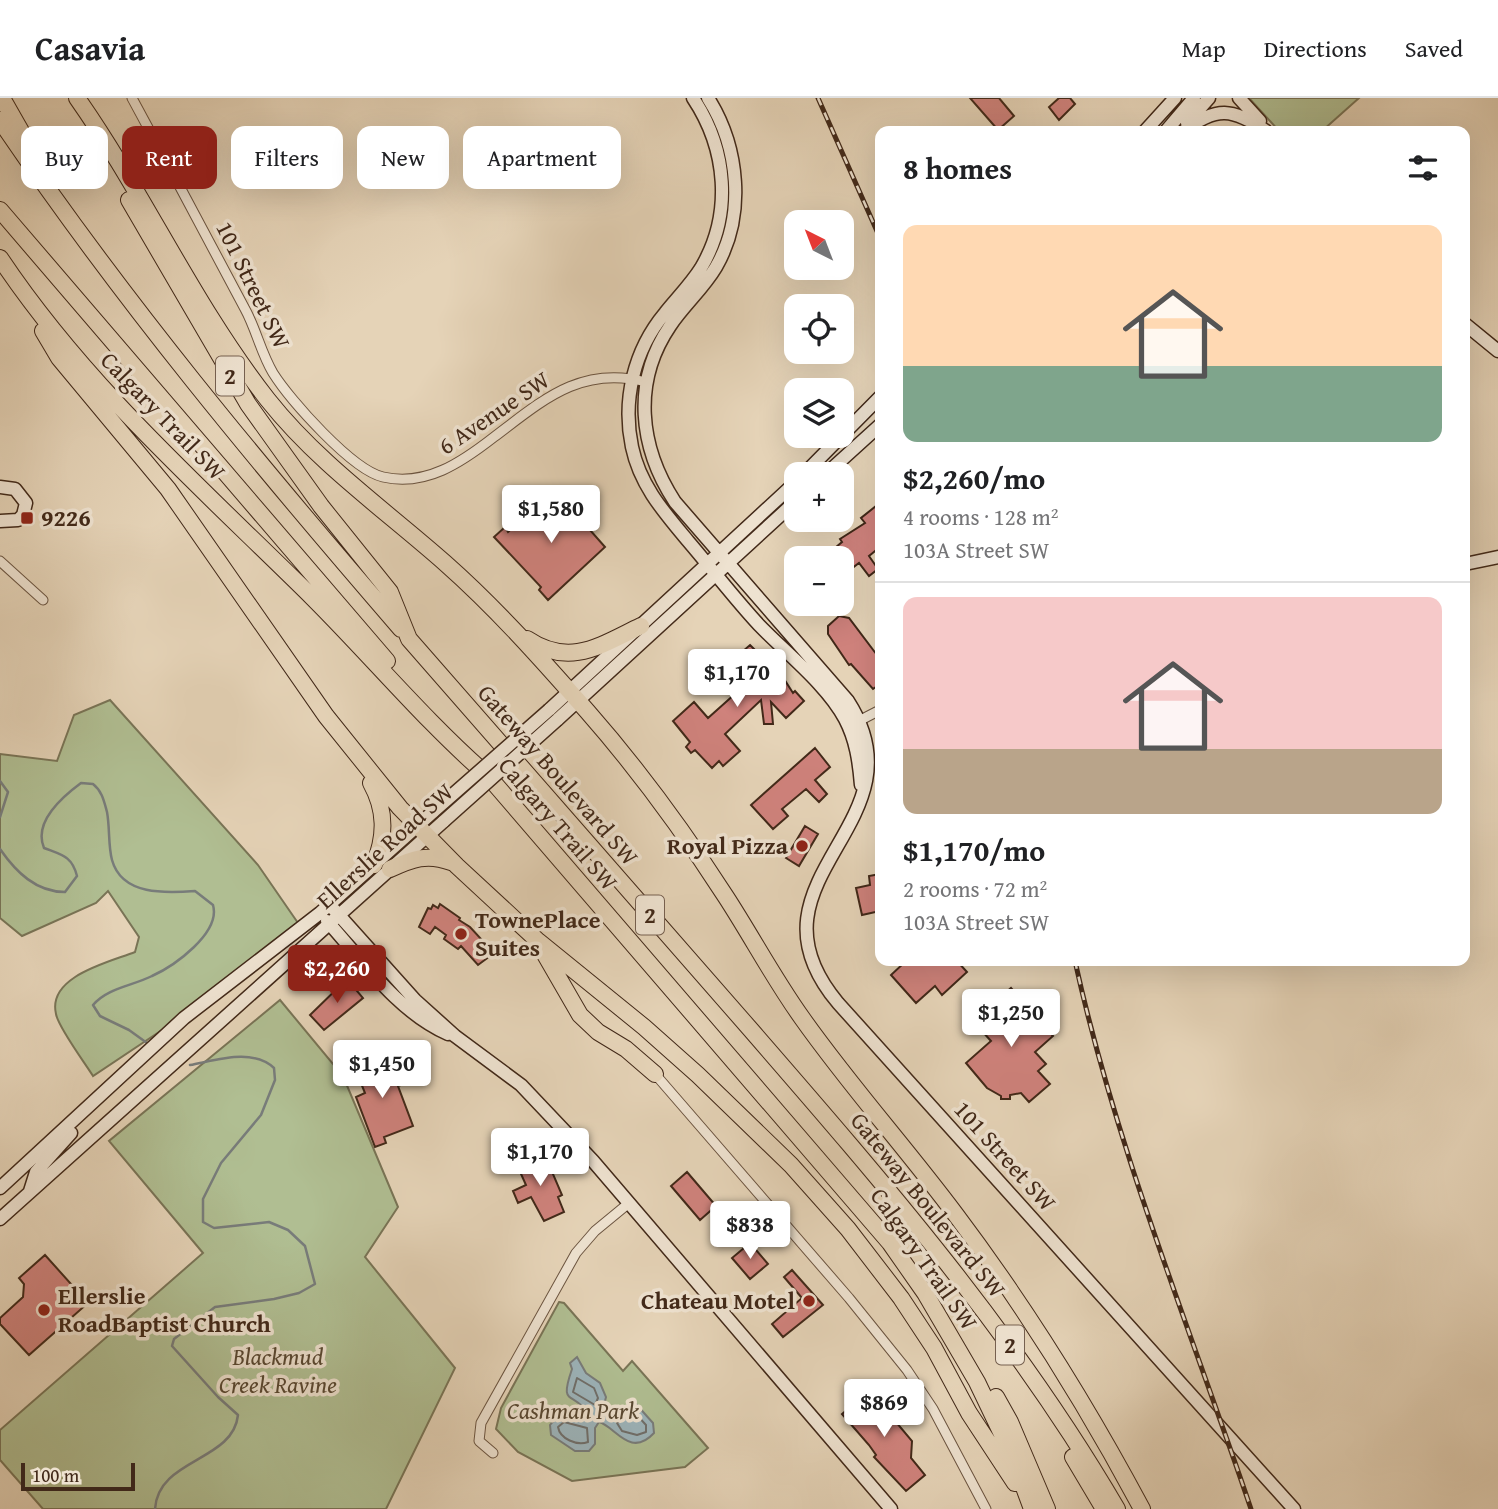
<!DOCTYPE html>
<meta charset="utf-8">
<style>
body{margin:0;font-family:"Gentium Book Plus",serif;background:#f6f6f6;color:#202124;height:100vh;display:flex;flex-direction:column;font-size:26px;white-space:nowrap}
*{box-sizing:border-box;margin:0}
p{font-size:23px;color:#757577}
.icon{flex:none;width:38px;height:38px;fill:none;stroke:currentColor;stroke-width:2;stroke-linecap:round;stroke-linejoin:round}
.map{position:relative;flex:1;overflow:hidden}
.details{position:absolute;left:875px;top:28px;width:595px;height:840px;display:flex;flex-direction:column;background:#fff;border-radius:14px;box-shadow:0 7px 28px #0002}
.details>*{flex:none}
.guide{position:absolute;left:21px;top:28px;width:665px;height:63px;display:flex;gap:14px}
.needle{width:46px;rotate:318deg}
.fabs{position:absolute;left:784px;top:112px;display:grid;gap:14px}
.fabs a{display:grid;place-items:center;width:70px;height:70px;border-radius:14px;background:#fff;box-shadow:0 7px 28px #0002;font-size:35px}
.scale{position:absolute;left:21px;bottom:18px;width:114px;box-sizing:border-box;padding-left:7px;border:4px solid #422919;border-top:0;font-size:19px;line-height:24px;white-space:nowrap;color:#422919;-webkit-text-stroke:5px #eee2d0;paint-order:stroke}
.price{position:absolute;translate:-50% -60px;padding:0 16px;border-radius:7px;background:#fff;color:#222;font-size:23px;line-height:46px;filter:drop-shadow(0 2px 4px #0008)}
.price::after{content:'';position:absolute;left:50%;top:42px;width:21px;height:16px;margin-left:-10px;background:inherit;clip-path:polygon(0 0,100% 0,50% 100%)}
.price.active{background:#8f2418;color:#fff}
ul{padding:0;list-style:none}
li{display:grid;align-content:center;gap:14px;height:371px;padding:0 28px}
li+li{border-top:2px solid #e0e0e0}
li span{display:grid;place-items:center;height:217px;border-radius:14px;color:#555}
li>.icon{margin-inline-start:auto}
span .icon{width:126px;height:126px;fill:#fffc;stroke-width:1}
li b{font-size:30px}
h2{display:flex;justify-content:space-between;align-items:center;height:84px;padding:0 28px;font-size:30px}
.tag{padding:0 24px;border-radius:14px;background:#fff;box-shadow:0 7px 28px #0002;font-size:24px;line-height:63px}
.tag.active{background:#8f2418;color:#fff}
header{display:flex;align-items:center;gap:42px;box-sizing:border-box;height:98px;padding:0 35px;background:#fff;border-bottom:2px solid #e0e0e0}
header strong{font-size:33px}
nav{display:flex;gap:38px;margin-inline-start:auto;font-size:24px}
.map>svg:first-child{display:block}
</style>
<header>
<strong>Casavia</strong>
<nav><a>Map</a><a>Directions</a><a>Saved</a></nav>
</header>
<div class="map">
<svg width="1498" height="1411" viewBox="0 0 1498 1411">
<rect width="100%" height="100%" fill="#e5d3b7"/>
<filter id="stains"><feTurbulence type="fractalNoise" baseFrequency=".00286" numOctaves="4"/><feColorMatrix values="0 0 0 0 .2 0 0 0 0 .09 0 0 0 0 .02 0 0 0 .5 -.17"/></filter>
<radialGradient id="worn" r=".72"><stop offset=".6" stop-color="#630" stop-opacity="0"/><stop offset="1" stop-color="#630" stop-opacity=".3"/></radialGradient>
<!-- green -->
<path fill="#b0be92" stroke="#797456" stroke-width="2" d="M 1249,0 L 1359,0 L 1322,33 L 1279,33 Z
M 110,602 L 258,767 L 298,825 L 177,922 L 93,978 C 85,965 58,929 56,916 C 47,878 110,864 135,854 L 139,839 L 108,793 L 96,805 L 22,838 L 0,820 L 0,656 L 57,663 L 74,617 Z
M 280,902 L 343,978 L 398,1109 L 365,1159 L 455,1270 L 386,1411 L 43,1411 L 0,1362 L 0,1332 L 203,1155 L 109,1043 Z
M 559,1204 L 564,1205 L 623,1273 L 632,1263 L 708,1350 L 685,1369 L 572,1383 L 518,1354 L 496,1331 L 501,1310 Z"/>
<!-- water -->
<path fill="#9cb4bb" stroke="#787c7a" stroke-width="2" d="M 577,1259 L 586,1275 L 600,1285 L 606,1299 L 602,1315 L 616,1316 L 626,1309 L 636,1306 L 653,1325 L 654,1335 C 630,1361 615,1328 599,1324 L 595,1330 L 595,1346 L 589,1353 L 575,1353 L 551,1337 L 550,1327 C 564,1309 566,1321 584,1322 L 589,1316 C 572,1292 559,1309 572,1271 L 570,1265 Z"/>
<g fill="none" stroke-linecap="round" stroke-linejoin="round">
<!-- shore -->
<path stroke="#6f6e6a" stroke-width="2" d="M 577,1280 L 594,1290 L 598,1300 L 595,1307 L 573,1294 Z
M 629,1315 L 635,1315 L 646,1327 L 646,1334 L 637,1337 L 622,1333 L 617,1325 Z
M 564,1324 L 587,1330 L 588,1344 C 577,1348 560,1341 558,1329 Z"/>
<!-- stream -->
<path stroke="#787c7a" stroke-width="2.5" d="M 0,683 L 8,694 L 0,719
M 0,751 C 16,774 36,794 65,794 L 77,778 C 72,758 62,757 44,750 C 33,724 62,699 81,685 L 93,686 C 102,693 104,703 107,714 C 110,730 108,747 112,762 C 122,798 166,795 195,793 L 213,807 C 221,835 174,868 152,878 C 132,888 107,890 93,907 L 100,918 L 129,932 L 147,945
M 155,1411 C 158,1360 233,1364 238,1317 L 218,1299 L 172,1248 L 174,1241 L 215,1209 L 274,1201 L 299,1195 L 315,1186 L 305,1148 L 288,1132 L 269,1124 L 214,1130 L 203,1124 L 203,1101 L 221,1065 L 261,1017 L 275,982 L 274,970 C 253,950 217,962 190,967"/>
</g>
<!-- building -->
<path fill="#cf827c" stroke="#422919" stroke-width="2" d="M 970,0 L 999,0 L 1014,18 L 998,32 Z
M 1059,0 L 1070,0 L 1075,6 L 1059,22 L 1049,9 Z
M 560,398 L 605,449 L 548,502 L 539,492 L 541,489 L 494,439 L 505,429 L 508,434 L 538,404 L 545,411 Z
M 876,408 L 880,410 L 880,449 L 869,458 L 878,471 L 869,478 L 859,465 L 842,478 L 842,460 L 831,460 L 828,456 L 842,444 L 840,441 L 865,425 L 861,420 Z
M 839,518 L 849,520 L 880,561 L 880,586 L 873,591 L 851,566 L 849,567 L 828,536 L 828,528 Z
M 750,547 L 784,581 L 793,595 L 795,593 L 804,603 L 786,620 L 771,604 L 773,626 L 764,626 L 761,602 L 725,636 L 740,653 L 723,668 L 719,663 L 712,670 L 695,652 L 691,655 L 686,649 L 690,644 L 673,623 L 694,604 L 708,620 L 745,587 L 723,586 L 724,577 L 752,579 L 735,560 Z
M 815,650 L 830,669 L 815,682 L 827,696 L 819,704 L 806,691 L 782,711 L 788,718 L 773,731 L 751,707 Z
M 805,728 L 818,736 L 799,768 L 786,760 Z
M 880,776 L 880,813 L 862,817 L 856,790 L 870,787 L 869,778 Z
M 440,806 L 460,820 L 459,822 L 470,829 L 494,855 L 478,867 L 461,848 L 458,851 L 444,841 L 446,837 L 435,829 L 430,836 L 419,829 L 428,810 L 431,811 L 433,807 L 438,810 Z
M 906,863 L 957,863 L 967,874 L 942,897 L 935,888 L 916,905 L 891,877 Z
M 347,881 L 363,900 L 324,932 L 310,917 Z
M 1011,890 L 1053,938 L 1035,954 L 1046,966 L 1038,973 L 1050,986 L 1029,1004 L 1021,995 L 1010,997 L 1010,1001 L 1001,1001 L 1001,998 L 987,990 L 966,965 L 991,943 L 973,923 Z
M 384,956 L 392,977 L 399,974 L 404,986 L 398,988 L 413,1028 L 384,1039 L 386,1045 L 375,1049 L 356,999 L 365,995 L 354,968 Z
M 540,1057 L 546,1071 L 550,1069 L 562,1097 L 558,1099 L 564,1114 L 544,1123 L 531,1099 L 518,1105 L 513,1093 L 526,1087 L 517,1067 Z
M 687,1074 L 716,1108 L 700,1122 L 671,1088 Z
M 750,1145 L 768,1166 L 750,1181 L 732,1160 Z
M 45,1157 L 88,1205 L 29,1257 L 0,1226 L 0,1220 L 23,1199 L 24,1186 L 19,1180 Z
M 792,1172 L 823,1207 L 783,1239 L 772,1226 L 802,1200 L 784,1179 Z
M 870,1293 L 912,1343 L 911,1360 L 925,1377 L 906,1393 L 874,1359 L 876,1357 L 869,1347 L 842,1316 L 849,1310 L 846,1307 L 860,1296 L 863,1299 Z"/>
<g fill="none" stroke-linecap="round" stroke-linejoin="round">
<!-- street casing -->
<g stroke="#6b5440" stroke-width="11">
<path id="street" d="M 132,0 C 170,70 208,141 245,211 C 256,231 261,255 273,275 C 290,302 352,372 383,379 C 426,389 462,364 494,339 C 543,302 581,267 646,284
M 0,463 L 43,502
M 853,626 L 880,612
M 655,976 L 849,1200 L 907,1272 L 933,1311 L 986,1411
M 493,1355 L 479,1343 L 481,1325 L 576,1155 L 595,1133 L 629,1105"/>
</g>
<!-- secondary casing -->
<g stroke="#422919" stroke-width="15">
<path id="secondary" d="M 693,0 C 727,51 733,116 701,170 C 691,186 677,200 665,215 C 634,252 622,302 632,349 C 640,387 663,413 688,443 C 712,471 734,500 759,527 C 786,555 827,587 845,621 C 856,642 859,663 861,687
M 708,0 C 739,49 746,117 716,169 C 703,191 684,207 670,228 C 632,284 639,349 675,404 L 848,603 C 928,727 734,781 838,905 L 1294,1411
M 1239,0 L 1260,23
M 1187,25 L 1209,0
M 1145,33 L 1175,0
M 1166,33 L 1194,0
M 1184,33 C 1216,8 1233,10 1266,33
M 1465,226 L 1498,253
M 804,376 L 880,299
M 826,376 L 880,327
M 0,389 L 15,391 L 26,405 L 23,417 L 18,422 L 0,423
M 1465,466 L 1498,459
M 549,612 L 796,384
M 557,622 L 796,403
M 329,806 L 415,902 L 455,938 L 521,987 L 593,1063 L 891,1411
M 327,823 C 363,863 398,914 448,936
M 0,1090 L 184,920 L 320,815 L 434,713
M 30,1093 L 36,1074 L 71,1035
M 0,1121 L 444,723"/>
</g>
<!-- highway casing -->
<g stroke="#422919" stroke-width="18">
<path id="highway" d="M 2,0 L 35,58
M 77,0 C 145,97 194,208 268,302 C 318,365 385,412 445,465 C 496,510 542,562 587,613 C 638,671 684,734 726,799 C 752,839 774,881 802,920 C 850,988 906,1050 956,1117 C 1026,1210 1087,1308 1142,1411
M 0,22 C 121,201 260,368 401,531
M 129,102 L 248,306 L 321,408 L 390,494 L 409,541 C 523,671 637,802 751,932 C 883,1084 1015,1236 1117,1411
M 0,112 L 387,563
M 0,160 C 86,289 203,391 313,500 C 372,559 425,623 488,678 L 890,1145 L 925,1195 L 977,1284 L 1012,1357 L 1032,1411
M 43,233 L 59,260 L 168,391 L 326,618 L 400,710 L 457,768 L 538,843 L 644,929 L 698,977 L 791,1067 L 848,1131 L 901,1200 L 934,1250 L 969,1315 L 1015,1385
M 527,541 C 570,570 601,547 641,528
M 371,685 C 386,712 386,738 374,767
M 390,771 C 412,761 427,755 451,764
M 543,853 L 580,917 L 598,934 L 626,951 L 655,976
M 996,1299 L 1010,1324 L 1047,1411
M 1073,1359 L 1104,1411"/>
</g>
<!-- street -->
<use href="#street" stroke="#eee2d0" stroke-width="9"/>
<!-- secondary -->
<use href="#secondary" stroke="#eee2d0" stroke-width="12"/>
<!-- highway -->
<use href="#highway" stroke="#e5d3b7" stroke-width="16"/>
<!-- rail casing -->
<g stroke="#422919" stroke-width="5">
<path id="rail" d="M 818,0 L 880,140
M 1075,863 C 1116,1050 1190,1230 1251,1411"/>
</g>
<!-- rail -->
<use href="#rail" stroke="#eee2d0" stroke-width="2.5" stroke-dasharray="8" stroke-linecap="butt"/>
<!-- secondary-bridge casing -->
<g stroke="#422919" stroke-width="15" stroke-linecap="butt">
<path id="secondary-bridge" d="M 434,713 L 549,612
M 444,723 L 557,622"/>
</g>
<!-- secondary-bridge -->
<use href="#secondary-bridge" stroke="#eee2d0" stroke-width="12"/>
</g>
<!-- markers -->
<g fill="#8f2418" stroke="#eee2d0" stroke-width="2.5">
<rect x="20" y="413" width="14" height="14" rx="3.5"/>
<circle cx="802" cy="748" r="7"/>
<circle cx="461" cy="836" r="7"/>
<circle cx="809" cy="1203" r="7"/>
<circle cx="44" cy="1212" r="7"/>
</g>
<g text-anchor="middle" stroke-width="7" stroke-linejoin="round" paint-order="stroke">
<!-- shield labels -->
<g fill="#eee2d0" stroke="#766050" stroke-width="2">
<rect x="216" y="258.5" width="28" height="39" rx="5"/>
<rect x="636" y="797.5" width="28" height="39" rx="5"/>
<rect x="996" y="1227.5" width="28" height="39" rx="5"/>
</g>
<g font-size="23" font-weight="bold" fill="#422919">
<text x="230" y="286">2</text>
<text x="650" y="825">2</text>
<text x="1010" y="1255">2</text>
</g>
<!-- street labels -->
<g font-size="24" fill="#422919" stroke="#eee2d0">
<text transform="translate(253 187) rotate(64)" y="8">101 Street SW</text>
<text transform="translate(494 315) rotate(-34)" y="8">6 Avenue SW</text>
<text transform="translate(163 318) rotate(46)" y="8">Calgary Trail SW</text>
<text transform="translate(558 677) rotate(49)" y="8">Gateway Boulevard SW</text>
<text transform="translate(558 726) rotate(49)" y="8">Calgary Trail SW</text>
<text transform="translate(385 748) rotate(-42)" y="8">Ellerslie Road SW</text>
<text transform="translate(1005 1058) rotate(48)" y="8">101 Street SW</text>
<text transform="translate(928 1107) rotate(51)" y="8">Gateway Boulevard SW</text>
<text transform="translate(924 1161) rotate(55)" y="8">Calgary Trail SW</text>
</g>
<!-- poi labels -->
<g font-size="24" font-weight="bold" fill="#422919" stroke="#eee2d0" text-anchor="start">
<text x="41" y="428">9226</text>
<text x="788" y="756" text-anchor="end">Royal Pizza</text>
<text x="475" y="830">TownePlace<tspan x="475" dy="28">Suites</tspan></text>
<text x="58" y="1206">Ellerslie<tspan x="58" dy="28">RoadBaptist Church</tspan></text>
<text x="795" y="1211" text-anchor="end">Chateau Motel</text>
</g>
<!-- park labels -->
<g font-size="24" font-style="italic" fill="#584731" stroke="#eee2d0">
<text x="278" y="1267">Blackmud<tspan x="278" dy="28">Creek Ravine</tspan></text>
<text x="573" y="1321">Cashman Park</text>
</g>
</g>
<rect width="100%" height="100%" filter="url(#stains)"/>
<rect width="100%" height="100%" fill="url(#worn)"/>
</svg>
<div class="fabs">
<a><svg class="needle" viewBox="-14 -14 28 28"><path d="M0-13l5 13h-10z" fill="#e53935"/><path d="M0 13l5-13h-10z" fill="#757577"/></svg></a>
<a><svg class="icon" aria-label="locate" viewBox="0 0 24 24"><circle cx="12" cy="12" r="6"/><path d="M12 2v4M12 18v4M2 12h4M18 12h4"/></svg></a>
<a><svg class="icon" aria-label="layers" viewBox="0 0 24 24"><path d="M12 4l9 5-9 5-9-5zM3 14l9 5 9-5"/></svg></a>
<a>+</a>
<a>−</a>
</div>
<div class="scale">100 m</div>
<b class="price" style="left:551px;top:447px">$1,580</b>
<b class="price" style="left:737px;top:611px">$1,170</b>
<b class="price active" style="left:337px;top:907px">$2,260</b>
<b class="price" style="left:1011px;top:951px">$1,250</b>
<b class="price" style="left:382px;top:1002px">$1,450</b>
<b class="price" style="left:540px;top:1090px">$1,170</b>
<b class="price" style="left:750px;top:1163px">$838</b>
<b class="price" style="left:884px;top:1341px">$869</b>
<div class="guide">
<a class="tag">Buy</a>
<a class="tag active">Rent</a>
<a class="tag">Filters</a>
<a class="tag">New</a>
<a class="tag">Apartment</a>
</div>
<section class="details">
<h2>8 homes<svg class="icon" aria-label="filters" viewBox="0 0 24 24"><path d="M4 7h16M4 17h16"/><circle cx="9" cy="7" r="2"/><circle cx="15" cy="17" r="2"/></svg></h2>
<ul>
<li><span style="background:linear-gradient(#ffd9b3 65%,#7fa58c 0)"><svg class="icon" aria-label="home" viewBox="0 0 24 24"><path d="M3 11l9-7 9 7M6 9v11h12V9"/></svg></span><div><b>$2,260/mo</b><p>4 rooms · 128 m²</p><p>103A Street SW</p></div></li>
<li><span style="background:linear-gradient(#f6c9c9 70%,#b9a48a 0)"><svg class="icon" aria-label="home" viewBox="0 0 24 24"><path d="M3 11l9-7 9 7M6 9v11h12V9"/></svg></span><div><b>$1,170/mo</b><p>2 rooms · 72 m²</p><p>103A Street SW</p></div></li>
</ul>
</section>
</div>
